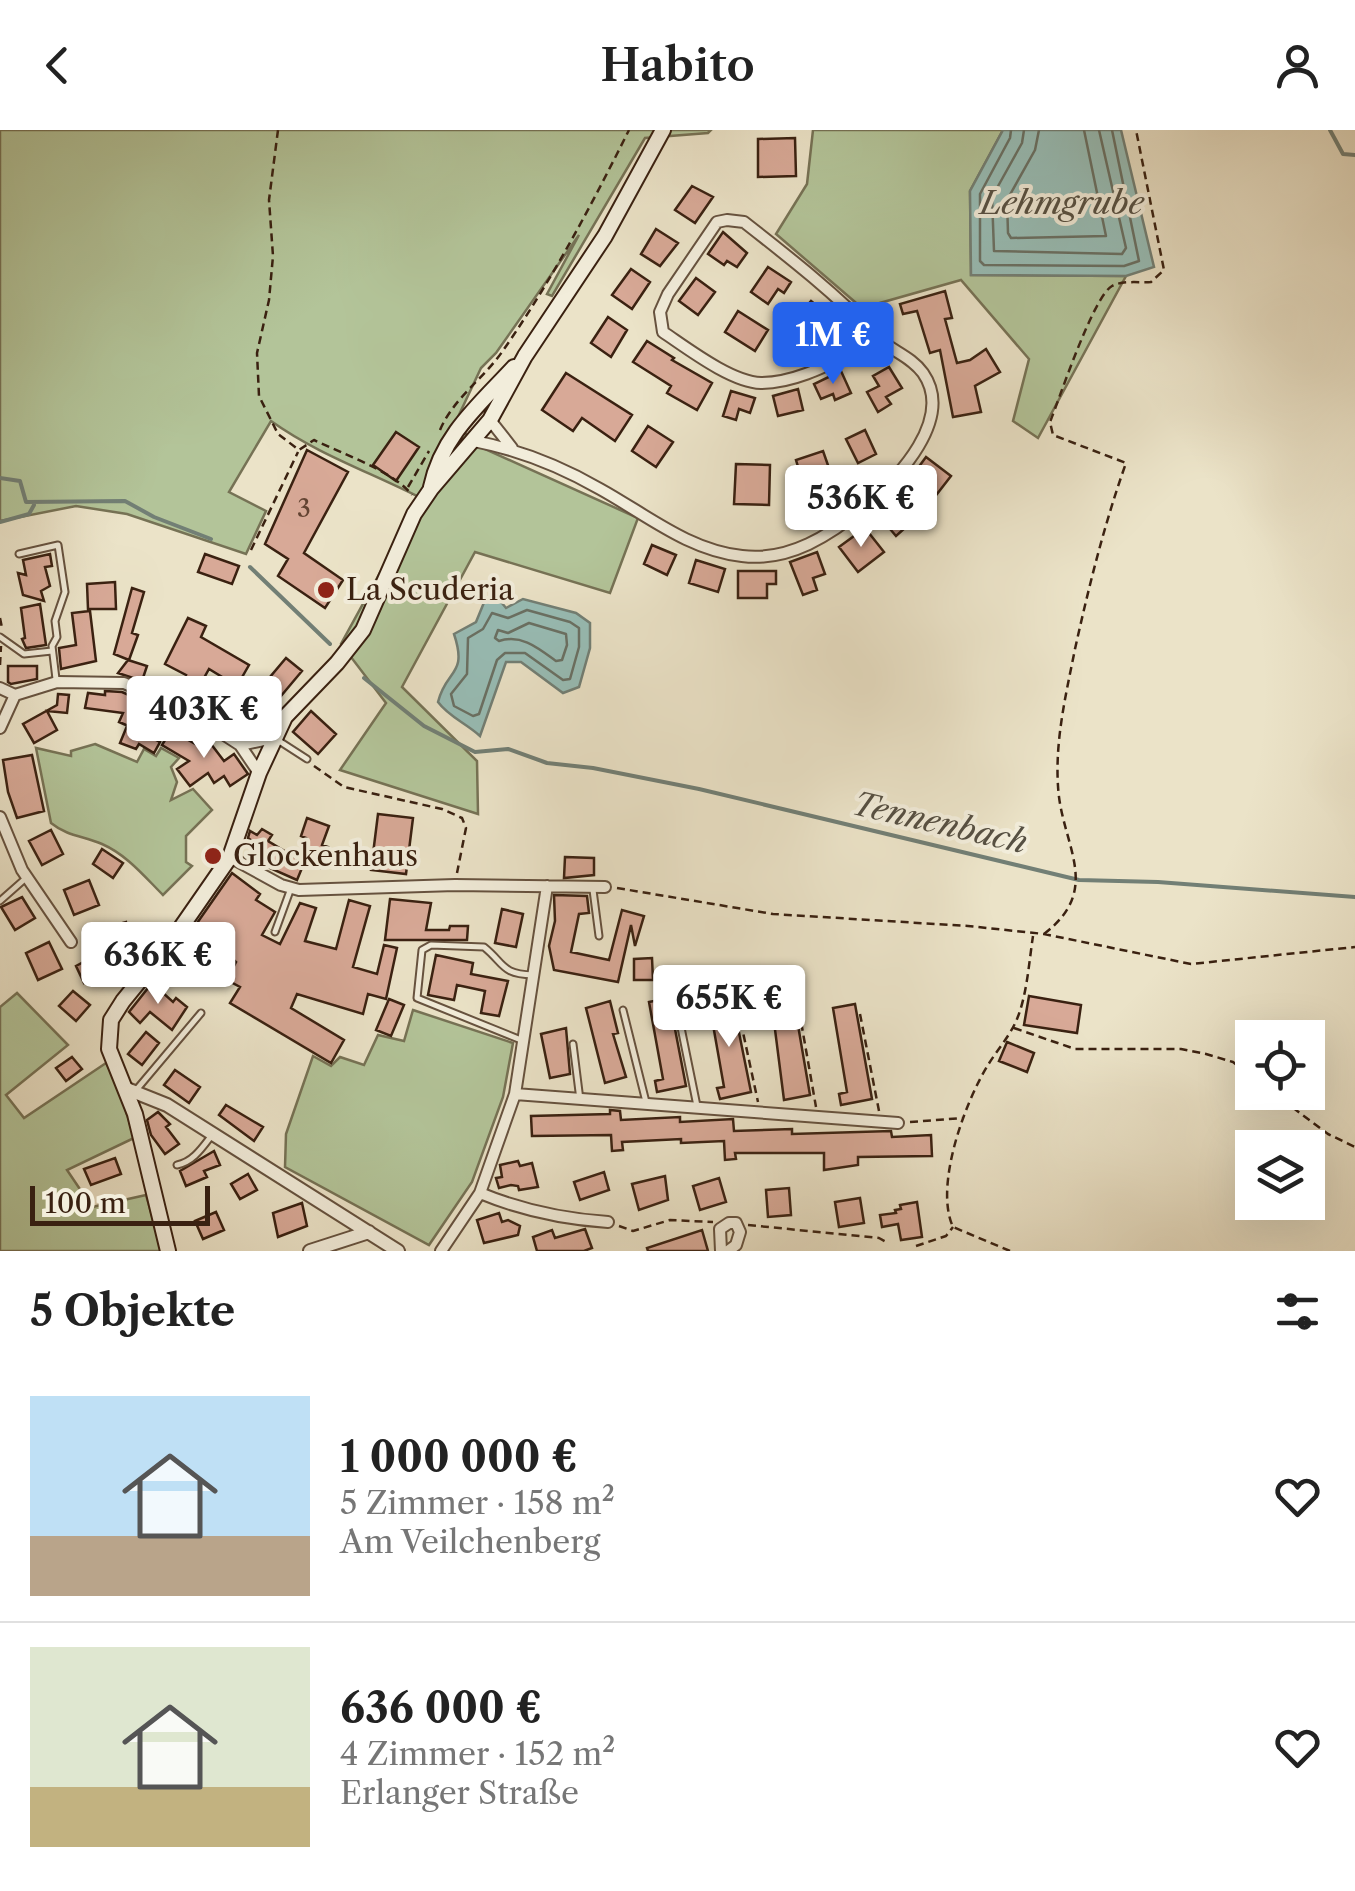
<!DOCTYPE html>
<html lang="de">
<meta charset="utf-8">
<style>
body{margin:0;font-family:"Libre Caslon Text",serif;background:#f6f6f6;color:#222;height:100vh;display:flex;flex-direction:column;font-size:38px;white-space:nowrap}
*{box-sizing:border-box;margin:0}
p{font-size:32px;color:#767676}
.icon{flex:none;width:55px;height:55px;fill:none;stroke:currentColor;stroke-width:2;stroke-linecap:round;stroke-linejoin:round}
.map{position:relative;height:1121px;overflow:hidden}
.drawer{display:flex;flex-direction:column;background:#fff;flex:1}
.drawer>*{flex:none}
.fabs{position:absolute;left:1235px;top:890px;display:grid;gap:20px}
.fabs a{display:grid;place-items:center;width:90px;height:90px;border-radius:0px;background:#fff;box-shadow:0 10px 40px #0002;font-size:50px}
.scale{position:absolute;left:30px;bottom:25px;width:180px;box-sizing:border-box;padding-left:10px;border:5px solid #3a2111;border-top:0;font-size:28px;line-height:35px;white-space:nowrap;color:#3a2111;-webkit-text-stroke:8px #f2eddb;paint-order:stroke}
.price{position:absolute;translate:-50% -85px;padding:0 22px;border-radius:10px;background:#fff;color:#222;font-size:32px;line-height:65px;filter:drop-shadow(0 2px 5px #0008)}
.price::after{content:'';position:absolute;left:50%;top:60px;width:30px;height:22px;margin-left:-15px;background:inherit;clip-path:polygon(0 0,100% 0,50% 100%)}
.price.selected{background:#2563eb;color:#fff}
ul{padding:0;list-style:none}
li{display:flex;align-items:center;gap:30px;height:250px;padding:0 30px}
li+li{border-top:2px solid #e0e0e0}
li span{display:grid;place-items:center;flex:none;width:280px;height:200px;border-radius:0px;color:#555}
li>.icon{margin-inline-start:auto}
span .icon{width:120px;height:120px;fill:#fffc;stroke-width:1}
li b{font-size:42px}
h2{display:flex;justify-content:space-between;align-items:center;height:120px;padding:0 30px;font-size:42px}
header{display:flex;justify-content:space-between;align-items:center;height:130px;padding:0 30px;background:#fff;font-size:45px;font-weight:600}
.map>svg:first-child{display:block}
</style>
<header><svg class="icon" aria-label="back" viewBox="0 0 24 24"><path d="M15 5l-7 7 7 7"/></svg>Habito<svg class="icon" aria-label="person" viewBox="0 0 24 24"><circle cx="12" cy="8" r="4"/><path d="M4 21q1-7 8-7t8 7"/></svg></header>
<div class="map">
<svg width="1355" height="1121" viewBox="0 0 1355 1121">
<rect width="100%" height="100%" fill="#ebe3c8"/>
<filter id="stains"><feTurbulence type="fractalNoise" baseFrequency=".002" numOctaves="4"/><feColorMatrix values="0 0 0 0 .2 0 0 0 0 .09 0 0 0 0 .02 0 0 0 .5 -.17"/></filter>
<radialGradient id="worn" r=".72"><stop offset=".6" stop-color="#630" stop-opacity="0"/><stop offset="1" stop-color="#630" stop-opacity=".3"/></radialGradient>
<!-- green -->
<path fill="#b3c499" stroke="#767255" stroke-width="2.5" d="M 0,0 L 711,0 L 708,3 L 645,8 L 552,166 L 547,164 L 579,105 L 496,223 L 481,238 L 450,304 L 461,299 L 469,307 L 467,311 L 638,388 L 610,463 L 475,422 L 402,557 L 477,631 L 478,684 L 340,640 L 386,573 L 341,514 L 421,368 C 370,342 317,324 271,291 L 229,362 L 266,381 L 246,424 L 127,384 L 76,376 L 0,391 Z
M 813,0 L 1003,0 L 970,61 L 971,145 L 1126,146 L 1038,308 L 1013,291 L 1029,229 L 961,150 L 862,178 L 776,104 L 807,54 Z
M 95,614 L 137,632 L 144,619 L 156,626 L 161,618 L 179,628 L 171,637 L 177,652 L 171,670 L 193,659 L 212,680 L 186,706 L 186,732 L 192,736 L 163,765 C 144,746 127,725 102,714 C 83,706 67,706 51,693 L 36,618 L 71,626 L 71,621 Z
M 17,863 L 68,915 L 6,965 L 24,988 L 106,933 L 119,958 L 134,1008 L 67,1040 L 92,1077 L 146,1065 L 162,1121 L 0,1121 L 0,877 Z
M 413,880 L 513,913 L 503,967 L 472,1052 L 429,1115 L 285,1037 L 286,1004 L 313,926 L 331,936 L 340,927 L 364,935 L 378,905 L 404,911 Z"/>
<!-- water -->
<path fill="#98beb7" stroke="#727f75" stroke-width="2.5" d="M 1003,0 L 1121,0 L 1154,137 L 1126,146 L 971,145 L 970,61 Z
M 497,467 L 506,478 L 523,469 L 576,483 L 590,493 L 590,518 L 579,557 L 563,563 L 521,532 L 506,532 L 480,606 C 466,593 449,587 438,572 C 446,539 468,546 454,504 L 476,492 L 485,470 Z"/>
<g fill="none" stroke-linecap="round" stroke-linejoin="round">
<!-- shore -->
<path stroke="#697064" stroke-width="2.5" d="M 1011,0 L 1010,8 L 980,64 L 980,131 L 984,135 L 1124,136 L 1139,131 L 1112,0
M 1024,0 L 1022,13 L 992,67 L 994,121 L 1122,124 L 1126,118 L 1099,0
M 1039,0 L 1035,20 L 1007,70 L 1008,103 L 1011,108 L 1106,106 L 1084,0
M 527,480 L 570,492 L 579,498 L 579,517 L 570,549 L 563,550 L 525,523 L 505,523 L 497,530 L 479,584 L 473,586 L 454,576 L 451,564 L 467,544 L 468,508 L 483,499 L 492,483 L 508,488 Z
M 529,493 L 566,504 L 567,515 L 562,530 L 556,531 C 537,517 521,504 499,511 L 495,508 L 498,500 L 508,503 Z"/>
<!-- stream -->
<path stroke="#727f75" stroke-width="4" d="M 1330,0 L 1343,24 L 1355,25
M 0,348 L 20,351 L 26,372 L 125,371 L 154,387 L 211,409
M 0,392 L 29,384 L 34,375
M 250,437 L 330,514
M 364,548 L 424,596 L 475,622 L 508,619 L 547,633 L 593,638 L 699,659 L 1079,750 L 1158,752 L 1355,767"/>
</g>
<!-- building -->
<path fill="#d8a997" stroke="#3a2111" stroke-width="2.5" d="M 795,8 L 796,46 L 758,47 L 758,9 Z
M 692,56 L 713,67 L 695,93 L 675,80 Z
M 656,99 L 678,113 L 660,136 L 641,124 Z
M 723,102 L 747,123 L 737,137 L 727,131 L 724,135 L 708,124 Z
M 768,137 L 791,152 L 784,163 L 778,159 L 768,174 L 751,162 Z
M 631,139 L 650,152 L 632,179 L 612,165 Z
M 696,148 L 715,162 L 698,185 L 679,171 Z
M 945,161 L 952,188 L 945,189 L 957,233 L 970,230 L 986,219 L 1000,242 L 975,256 L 981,282 L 953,287 L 940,220 L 930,223 L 917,181 L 903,184 L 900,174 Z
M 811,171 L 833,189 L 818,207 L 814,204 L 807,212 L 789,197 Z
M 738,181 L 768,200 L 755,221 L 725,202 Z
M 608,187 L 627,200 L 611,227 L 591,213 Z
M 647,211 L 674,228 L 672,230 L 712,253 L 697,280 L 667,263 L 671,256 L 633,232 Z
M 889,237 L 902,258 L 886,267 L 891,274 L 878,282 L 867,262 L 879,256 L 873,246 Z
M 841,241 L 851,263 L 835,270 L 833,264 L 821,269 L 814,254 Z
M 566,243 L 632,285 L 615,311 L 582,288 L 573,301 L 542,280 Z
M 798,259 L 803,280 L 778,286 L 773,266 Z
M 731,261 L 755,268 L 750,283 L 739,279 L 736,290 L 723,286 Z
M 648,296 L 673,312 L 656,337 L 632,321 Z
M 865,300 L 876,324 L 858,333 L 846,309 Z
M 396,302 L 419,317 L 396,351 L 373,335 Z
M 307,320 L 348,342 L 304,423 L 343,450 L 325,478 L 278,446 L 288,429 L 265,414 Z
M 823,321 L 830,341 L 802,350 L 796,330 Z
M 926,327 L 951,346 L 937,364 L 912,346 Z
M 736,334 L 770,335 L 769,375 L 734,374 Z
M 900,368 L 916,388 L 896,406 L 879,386 Z
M 865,398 L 884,422 L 858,442 L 839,417 Z
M 652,415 L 676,425 L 667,445 L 644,434 Z
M 817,422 L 825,444 L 813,448 L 817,460 L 803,465 L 790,432 Z
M 50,424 L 52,436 L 45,437 L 50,456 L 41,461 L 44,471 L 23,465 L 18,443 L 26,445 L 23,430 Z
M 205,424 L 239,436 L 232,454 L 198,442 Z
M 696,430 L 725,439 L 718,462 L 689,453 Z
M 738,441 L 776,441 L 776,454 L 767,454 L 767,468 L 738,468 Z
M 115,452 L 116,479 L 88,479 L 87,454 Z
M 132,458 L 144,462 L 132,503 L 138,505 L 129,530 L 114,524 Z
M 40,474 L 46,515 L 26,518 L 22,509 L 25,508 L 21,478 Z
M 90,481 L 96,531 L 61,539 L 59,518 L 76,515 L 72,483 Z
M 188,488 L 206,496 L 201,507 L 249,535 L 237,556 L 209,539 L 194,566 L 215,579 L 211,586 L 175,566 L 186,545 L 165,534 Z
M 286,528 L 302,541 L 265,585 L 249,572 Z
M 128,530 L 147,536 L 142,551 L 118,543 Z
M 8,536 L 37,536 L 37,549 L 11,554 L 8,552 Z
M 105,561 L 122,562 L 145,572 L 133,598 L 119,592 L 123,583 L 85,578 L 88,563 L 105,565 Z
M 58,564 L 69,565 L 67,583 L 47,581 L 57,600 L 34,613 L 23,594 L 57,575 Z
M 311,581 L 336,604 L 318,624 L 293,602 Z
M 127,596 L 160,612 L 154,623 L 139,614 L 136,619 L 120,613 Z
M 171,600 L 204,619 L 211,614 L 224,631 L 234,624 L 248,644 L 230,656 L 224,646 L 214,653 L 208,643 L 190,656 L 177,639 L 189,631 L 162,615 Z
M 32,625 L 44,681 L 17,688 L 8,662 L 3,630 Z
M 378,684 L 413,688 L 406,744 L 371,740 Z
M 307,688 L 329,696 L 322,715 L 328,717 L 320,738 L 304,733 L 297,750 L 263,735 L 269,723 L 248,708 L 250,701 L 257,705 L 262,699 L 272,705 L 268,711 L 298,729 L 306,708 L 301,706 Z
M 51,700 L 63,724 L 42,735 L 29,711 Z
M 102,719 L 123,733 L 113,748 L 93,734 Z
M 565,727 L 594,728 L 594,745 L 564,748 Z
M 232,743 L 260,764 L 256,770 L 275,782 L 262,805 L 280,814 L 300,773 L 316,778 L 305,811 L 336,819 L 349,770 L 370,776 L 353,837 L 377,844 L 384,815 L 397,818 L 386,869 L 368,864 L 363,884 L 297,864 L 291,878 L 344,910 L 331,933 L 230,873 L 240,857 L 227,850 L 236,832 L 222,819 L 199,841 L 194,837 L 187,845 L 171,832 L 198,798 L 195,796 Z
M 89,750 L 99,775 L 74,785 L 64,760 Z
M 554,765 L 587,766 L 589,783 L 579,784 L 571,822 L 609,830 L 622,780 L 644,786 L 635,816 L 631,795 L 618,852 L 554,840 L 549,816 L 555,791 Z
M 22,767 L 35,788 L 15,800 L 1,777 Z
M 390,769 L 431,773 L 426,800 L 449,800 L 450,796 L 468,796 L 467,810 L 385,810 Z
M 502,779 L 523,784 L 516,817 L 495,813 Z
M 126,792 L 132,815 L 120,805 L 107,820 L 101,799 Z
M 49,812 L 62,839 L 38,850 L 26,823 Z
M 436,825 L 473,833 L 471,844 L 508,851 L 499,886 L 481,883 L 485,861 L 457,855 L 454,870 L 428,865 Z
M 95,826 L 104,843 L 84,853 L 76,836 Z
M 652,828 L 653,850 L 634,850 L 634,829 Z
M 152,853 L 173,872 L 176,868 L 187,877 L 172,900 L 150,882 L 140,893 L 129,882 Z
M 73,861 L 90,875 L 76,891 L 59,876 Z
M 1029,866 L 1081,875 L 1077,903 L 1024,895 Z
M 669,868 L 686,956 L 657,962 L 655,951 L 663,949 L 649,872 Z
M 732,868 L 751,962 L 720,969 L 717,958 L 724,957 L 709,872 Z
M 389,869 L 404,875 L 391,906 L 376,900 Z
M 610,871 L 618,903 L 613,904 L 626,947 L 605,953 L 586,878 Z
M 794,872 L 810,965 L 784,970 L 772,876 Z
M 855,874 L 872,969 L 841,975 L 839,964 L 847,962 L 833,878 Z
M 566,898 L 570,944 L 550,948 L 541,904 Z
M 146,902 L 159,913 L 142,935 L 128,924 Z
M 1007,912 L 1034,923 L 1027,942 L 999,931 Z
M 72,927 L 82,939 L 66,951 L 56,938 Z
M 175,940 L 200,957 L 189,973 L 164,955 Z
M 226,975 L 263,997 L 254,1011 L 219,985 Z
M 610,980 L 620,981 L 621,990 L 680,987 L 680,992 L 733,989 L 734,1001 L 792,999 L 792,1004 L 891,1001 L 892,1007 L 931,1005 L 932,1026 L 858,1027 L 858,1035 L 824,1040 L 824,1023 L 735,1023 L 736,1029 L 725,1030 L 724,1011 L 681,1013 L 681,1009 L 622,1012 L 623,1020 L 612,1021 L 611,1005 L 532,1006 L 531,986 L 610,984 Z
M 158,982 L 170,994 L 166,997 L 179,1014 L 165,1024 L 151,1005 L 147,990 Z
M 214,1021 L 220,1035 L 204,1041 L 207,1047 L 186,1056 L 180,1041 Z
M 115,1028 L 121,1044 L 91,1055 L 84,1039 Z
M 518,1031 L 520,1036 L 532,1033 L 538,1057 L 519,1060 L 518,1056 L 511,1055 L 499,1058 L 496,1048 L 502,1047 L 500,1035 Z
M 604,1042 L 609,1060 L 580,1070 L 574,1052 Z
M 248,1044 L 257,1060 L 240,1069 L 231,1054 Z
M 665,1046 L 668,1070 L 639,1080 L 632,1054 Z
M 719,1048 L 726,1072 L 700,1080 L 693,1056 Z
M 789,1058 L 791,1085 L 768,1087 L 766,1060 Z
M 860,1068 L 864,1093 L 839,1097 L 835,1072 Z
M 917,1072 L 922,1107 L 901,1110 L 898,1094 L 882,1097 L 880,1085 L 896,1083 L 895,1080 L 901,1079 L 900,1075 Z
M 302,1073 L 307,1096 L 278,1107 L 273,1083 Z
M 216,1082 L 224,1100 L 203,1109 L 195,1091 Z
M 499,1083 L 502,1092 L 508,1090 L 520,1096 L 518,1105 L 484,1113 L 477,1090 Z
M 585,1099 L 592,1118 L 584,1121 L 537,1121 L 533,1107 L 552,1100 L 555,1108 Z
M 702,1100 L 708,1121 L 648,1121 L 647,1118 Z"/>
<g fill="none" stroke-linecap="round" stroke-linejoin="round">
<!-- service casing -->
<g stroke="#66523f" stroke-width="9">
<path id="service" d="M 19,424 L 58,415 L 65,462 L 55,491 L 57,507 L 52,516 L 56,549
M 0,507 L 24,524 L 52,521
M 276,609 L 307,629
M 593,760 L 599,806
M 0,771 L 26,748
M 275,802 L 291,758
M 675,868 L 697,976
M 623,880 L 646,972
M 521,910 L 417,868 L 422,820 L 431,815 L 484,817 C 505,834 501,844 533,845
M 573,914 L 580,970
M 137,959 L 201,883
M 177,1035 C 193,1032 202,1018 212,1005"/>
</g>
<!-- minor casing -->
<g stroke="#66523f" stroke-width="14">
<path id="minor" d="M 490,290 L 512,318
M 474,311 C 520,320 560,336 600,359 C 647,385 688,420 742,426 C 789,432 831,405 865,376 C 898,348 955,289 923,243 C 911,226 889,220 876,206 C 836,164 790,128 744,92 L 727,90 L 717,92 L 668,164 L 660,182 L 663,202 C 687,218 731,252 761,253 C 802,253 843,226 880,210
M 0,558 L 15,565 L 57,552 L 124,553 L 186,580 L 240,615 L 259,643
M 0,598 L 15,565
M 240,615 L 273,608
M 0,687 L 22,740 L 71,812
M 230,727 L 281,755 L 299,760 L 455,755 L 605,757
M 515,964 L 898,993
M 480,1063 C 521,1080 563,1089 608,1092
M 441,1121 L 480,1063 L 515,964 L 547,756
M 721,1121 L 720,1099 L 729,1093 L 736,1093 L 740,1102 L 736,1115 L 728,1121"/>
</g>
<!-- tertiary casing -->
<g stroke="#66523f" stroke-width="16">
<path id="tertiary" d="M 127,959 L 167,975 L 398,1121
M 310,1121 L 369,1102"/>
</g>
<!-- secondary casing -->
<g stroke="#3a2111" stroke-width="18">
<path id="secondary" d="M 431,357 C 442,305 480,274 514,237
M 168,1121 L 135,984 L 109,919 L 111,890 L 123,871 L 171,812 L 230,727 L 259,643 L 285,587 L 337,533 L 363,500 L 414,384 L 431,359 L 490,290 L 525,226 L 605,106 L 663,0"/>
</g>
<!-- path -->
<path stroke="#3a2111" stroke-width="2.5" stroke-dasharray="8 5" stroke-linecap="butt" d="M 278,0 L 269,70 L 273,126 L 269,170 L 257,223 L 259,266 L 278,304 L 299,320 L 314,310 C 341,323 395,342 412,365
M 440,300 C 453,269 483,249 502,222 C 551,152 591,76 629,0
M 408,357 L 429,321
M 251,420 L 298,322
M 0,488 L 2,498
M 0,535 L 1,516
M 314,636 L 344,657 L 442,679 L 462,688 L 466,698 L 457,743
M 617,758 L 773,784 L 968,796 L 1044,804 L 1191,834 L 1355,817
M 1044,804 C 1104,758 1061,715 1058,656 C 1055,610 1066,564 1075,519 C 1089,456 1104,395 1126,333 L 1053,305 L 1050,292 C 1060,267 1093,167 1112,156 C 1123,150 1140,153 1151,152 L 1164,140 L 1136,0
M 738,879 L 758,972
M 799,880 L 816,977
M 860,884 L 879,981
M 1014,898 L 1075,919 L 1181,919 L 1206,924 L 1233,932 L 1252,947
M 1272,962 L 1328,1004 L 1355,1017
M 910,992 L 962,988
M 748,1095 L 879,1108 L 888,1113
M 619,1096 L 633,1101 L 670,1090 L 713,1092
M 916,1116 L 946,1106 L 953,1097
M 1010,1121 L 953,1097 C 934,1056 965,972 988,935 C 997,920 1010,906 1017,889 C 1027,865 1029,832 1033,806"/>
<!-- service -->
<use href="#service" stroke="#f2eddb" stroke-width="5"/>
<!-- minor -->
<use href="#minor" stroke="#f2eddb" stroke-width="10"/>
<!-- tertiary -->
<use href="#tertiary" stroke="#f2eddb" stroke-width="12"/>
<!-- secondary -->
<use href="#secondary" stroke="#f2eddb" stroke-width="14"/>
</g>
<!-- markers -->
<g fill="#8f2418" stroke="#f2eddb" stroke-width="4">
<circle cx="326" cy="460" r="10"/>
<circle cx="213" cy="726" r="10"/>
</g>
<g text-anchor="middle" stroke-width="8" stroke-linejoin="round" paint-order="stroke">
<!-- number labels -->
<g font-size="25" fill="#624332">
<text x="304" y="387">3</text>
</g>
<!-- poi labels -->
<g font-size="30" fill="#3a2111" stroke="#f2eddb" text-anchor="start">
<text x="346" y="470">La Scuderia</text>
<text x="233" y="736">Glockenhaus</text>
</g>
<!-- water labels -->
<g font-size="32" font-style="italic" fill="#565043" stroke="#f2eddb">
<text x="1062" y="84">Lehmgrube</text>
<text transform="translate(940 693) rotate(13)" y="11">Tennenbach</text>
</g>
</g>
<rect width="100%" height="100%" filter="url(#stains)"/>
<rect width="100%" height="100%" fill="url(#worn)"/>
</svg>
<div class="fabs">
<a><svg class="icon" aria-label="locate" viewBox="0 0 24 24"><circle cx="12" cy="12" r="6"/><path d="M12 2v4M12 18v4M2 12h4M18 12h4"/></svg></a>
<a><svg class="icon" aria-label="layers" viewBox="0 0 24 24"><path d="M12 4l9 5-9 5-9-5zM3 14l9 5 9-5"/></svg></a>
</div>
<div class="scale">100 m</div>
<b class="price selected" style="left:833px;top:257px">1M €</b>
<b class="price" style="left:861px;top:420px">536K €</b>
<b class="price" style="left:204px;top:631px">403K €</b>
<b class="price" style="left:158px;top:877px">636K €</b>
<b class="price" style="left:729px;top:920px">655K €</b>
</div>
<section class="drawer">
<h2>5 Objekte<svg class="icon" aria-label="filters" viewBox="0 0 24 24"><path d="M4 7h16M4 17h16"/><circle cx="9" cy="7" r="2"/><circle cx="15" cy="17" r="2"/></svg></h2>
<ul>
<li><span style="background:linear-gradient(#bfe0f5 70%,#b9a48a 0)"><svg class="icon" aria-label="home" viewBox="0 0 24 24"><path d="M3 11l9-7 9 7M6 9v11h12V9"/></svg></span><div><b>1 000 000 €</b><p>5 Zimmer · 158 m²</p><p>Am Veilchenberg</p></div><svg class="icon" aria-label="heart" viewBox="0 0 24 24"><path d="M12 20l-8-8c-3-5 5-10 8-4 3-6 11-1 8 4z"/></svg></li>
<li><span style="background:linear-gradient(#dfe7d0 70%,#c2b280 0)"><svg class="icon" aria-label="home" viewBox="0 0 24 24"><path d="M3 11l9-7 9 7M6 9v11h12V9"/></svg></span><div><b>636 000 €</b><p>4 Zimmer · 152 m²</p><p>Erlanger Straße</p></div><svg class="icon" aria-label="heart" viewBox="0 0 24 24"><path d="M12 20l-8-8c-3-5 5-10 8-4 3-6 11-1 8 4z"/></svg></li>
</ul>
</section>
